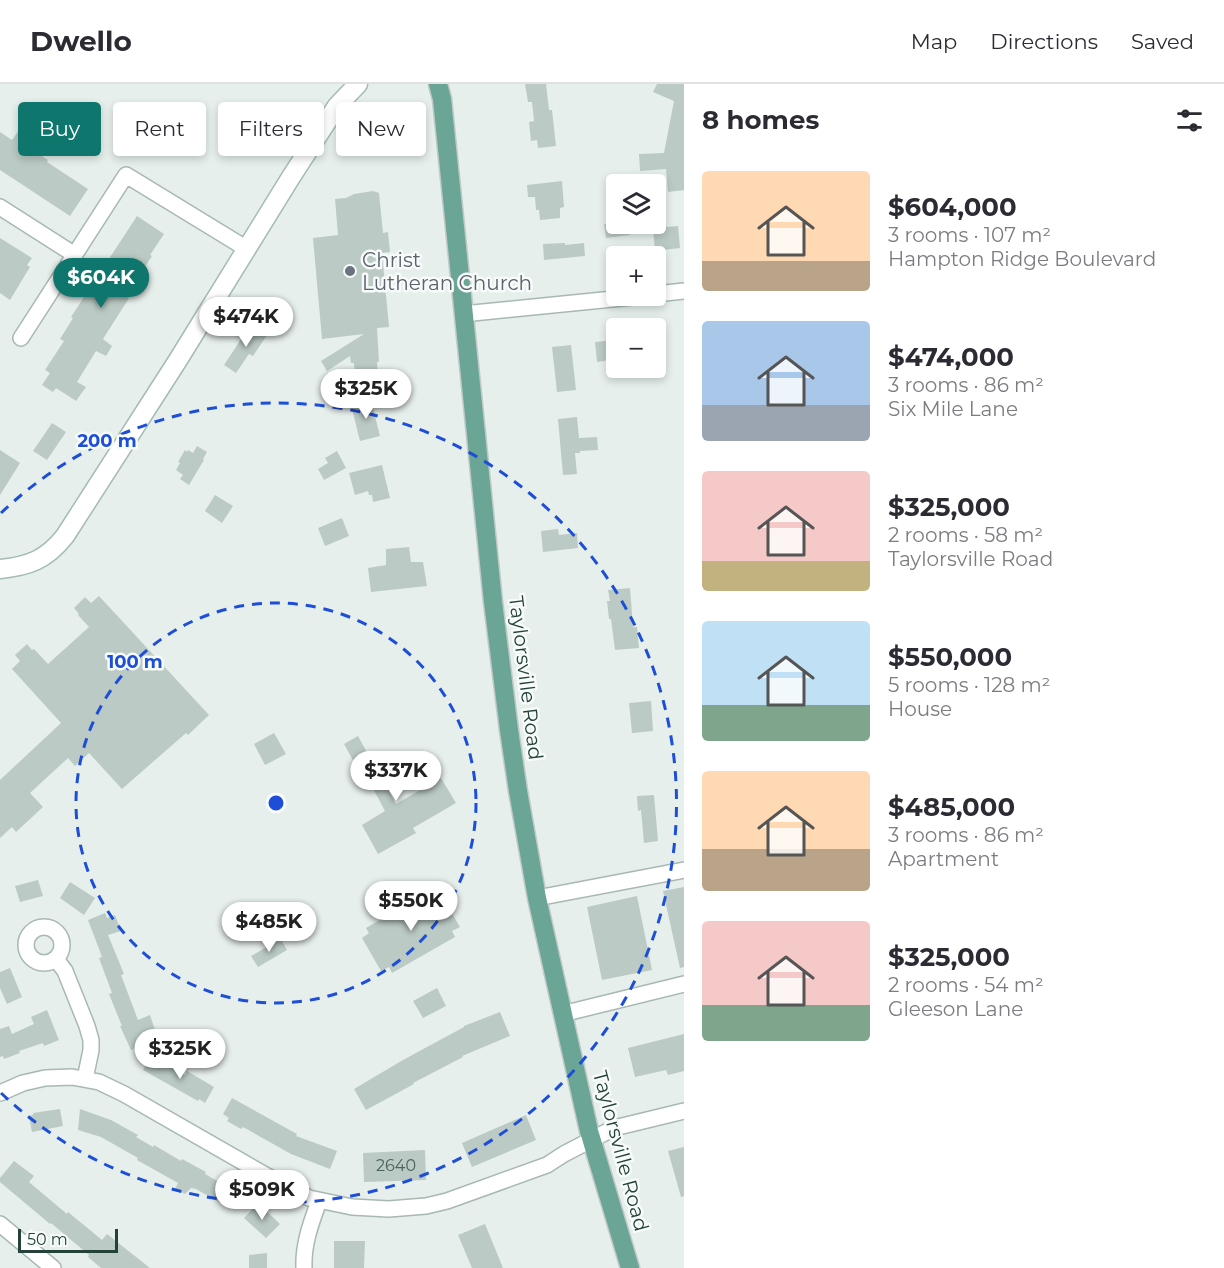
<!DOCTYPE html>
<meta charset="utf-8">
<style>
body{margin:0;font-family:Montserrat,sans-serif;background:#f2f2f3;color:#2b2b33;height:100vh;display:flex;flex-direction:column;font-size:22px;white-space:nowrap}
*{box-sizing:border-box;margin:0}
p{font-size:20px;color:#7c7c81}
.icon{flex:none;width:33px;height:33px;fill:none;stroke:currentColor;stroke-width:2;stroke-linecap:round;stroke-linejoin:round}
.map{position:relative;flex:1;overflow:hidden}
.panel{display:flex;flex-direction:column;background:#fff;width:540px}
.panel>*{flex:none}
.banner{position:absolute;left:18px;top:18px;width:570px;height:54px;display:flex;gap:12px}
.tools{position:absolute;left:606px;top:90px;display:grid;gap:12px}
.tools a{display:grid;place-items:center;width:60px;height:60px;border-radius:6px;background:#fff;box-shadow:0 3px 9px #0003;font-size:30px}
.scale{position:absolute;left:18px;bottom:15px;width:100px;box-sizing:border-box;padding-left:6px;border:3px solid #24423a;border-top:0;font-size:16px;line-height:21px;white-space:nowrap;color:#24423a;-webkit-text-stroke:4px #f7fbf9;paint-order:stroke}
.price{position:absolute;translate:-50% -51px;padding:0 14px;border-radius:21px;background:#fff;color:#222;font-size:20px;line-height:39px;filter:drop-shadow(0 2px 3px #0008)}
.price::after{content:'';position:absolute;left:50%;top:36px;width:18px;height:14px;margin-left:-9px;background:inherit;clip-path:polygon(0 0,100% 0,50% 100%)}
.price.on{background:#0f766e;color:#fff}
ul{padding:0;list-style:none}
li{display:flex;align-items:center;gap:18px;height:150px;padding:0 18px}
li span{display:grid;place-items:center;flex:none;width:168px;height:120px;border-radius:6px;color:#555}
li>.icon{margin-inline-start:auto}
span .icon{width:72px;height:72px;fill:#fffc;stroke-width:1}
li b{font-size:26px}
h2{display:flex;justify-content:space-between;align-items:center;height:72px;padding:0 18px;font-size:26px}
.tag{padding:0 21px;border-radius:6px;background:#fff;box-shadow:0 3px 9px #0003;font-size:21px;line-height:54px}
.tag.on{background:#0f766e;color:#fff}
header{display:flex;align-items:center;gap:36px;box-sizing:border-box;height:84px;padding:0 30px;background:#fff;border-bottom:2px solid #e1e1e2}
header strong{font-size:28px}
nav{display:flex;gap:33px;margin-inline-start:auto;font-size:21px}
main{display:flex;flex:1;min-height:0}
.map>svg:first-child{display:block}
</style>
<header>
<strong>Dwello</strong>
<nav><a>Map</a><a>Directions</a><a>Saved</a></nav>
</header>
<main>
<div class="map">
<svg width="684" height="1184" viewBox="0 0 684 1184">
<rect width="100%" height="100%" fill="#e6efeb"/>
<!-- building -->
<path fill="#bbcac4" d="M 525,0 L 546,0 L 549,26 L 552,26 L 556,62 L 538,64 L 537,56 L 531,57 L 529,38 L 534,37 L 532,18 L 528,18 Z
M 657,0 L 684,0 L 684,106 L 668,108 L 666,85 L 640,87 L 639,70 L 664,69 L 674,17 L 653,8 Z
M 19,46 L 33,55 L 28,63 L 48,76 L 47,78 L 88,105 L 70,132 L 0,86 L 0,48 L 12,56 Z
M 562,97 L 564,123 L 560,124 L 560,134 L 540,136 L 539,126 L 536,126 L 535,113 L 528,113 L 527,101 Z
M 373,107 L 379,109 L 383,149 L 388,148 L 390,168 L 382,169 L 389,243 L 377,244 L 379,278 L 377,278 L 378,292 L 355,294 L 354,279 L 351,279 L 350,272 L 327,287 L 321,277 L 364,250 L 322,255 L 313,154 L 338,151 L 335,115 L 346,114 L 354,110 Z
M 137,132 L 164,150 L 150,171 L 152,172 L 145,183 L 142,182 L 124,211 L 129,214 L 103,255 L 112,262 L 106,272 L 96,267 L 77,298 L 86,303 L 76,317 L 56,304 L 53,308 L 42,301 L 50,289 L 45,286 L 64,257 L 60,255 L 73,234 L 71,233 Z
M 616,138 L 616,140 L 628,140 L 630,151 L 606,154 L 604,140 Z
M 678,142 L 680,164 L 655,167 L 653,144 Z
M 0,154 L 32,174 L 27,181 L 30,183 L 10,216 L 0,209 Z
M 565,159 L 565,161 L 584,159 L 585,172 L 544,176 L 543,160 Z
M 251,240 L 267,251 L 253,272 L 249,270 L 236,289 L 224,281 Z
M 616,256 L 616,275 L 597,278 L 595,258 Z
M 571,261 L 576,306 L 557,308 L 552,263 Z
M 371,316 L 380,352 L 360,357 L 351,321 Z
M 577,333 L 579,354 L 597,353 L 598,366 L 580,367 L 580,369 L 575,369 L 577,390 L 563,391 L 558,335 Z
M 52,339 L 66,348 L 47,376 L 33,367 Z
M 197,362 L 207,368 L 203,375 L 204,376 L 189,401 L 180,395 L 183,391 L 176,386 L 180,379 L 178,378 L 185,366 L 187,368 L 188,366 L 193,369 Z
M 0,366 L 20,379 L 0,411 Z
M 337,367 L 346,384 L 324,396 L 318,385 L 328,379 L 325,374 Z
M 382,381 L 390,414 L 373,418 L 372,411 L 369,411 L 368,407 L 355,411 L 349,389 Z
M 215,411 L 233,422 L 222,439 L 205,427 Z
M 342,434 L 349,452 L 325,462 L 318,444 Z
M 558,445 L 559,451 L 577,449 L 578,464 L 543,468 L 541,447 Z
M 409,463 L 411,478 L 423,478 L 427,502 L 371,508 L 368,484 L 386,481 L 386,465 Z
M 630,504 L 633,543 L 637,543 L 639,564 L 615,566 L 611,535 L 609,535 L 607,517 L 610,517 L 608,506 Z
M 99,512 L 209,631 L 188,651 L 186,649 L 122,705 L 89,669 L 75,682 L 68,674 L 30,709 L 43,723 L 16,748 L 12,743 L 0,754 L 0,696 L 61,639 L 12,585 L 20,577 L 15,571 L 27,560 L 32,566 L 34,565 L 48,580 L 89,543 L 78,531 L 79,530 L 74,524 L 85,513 L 91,519 Z
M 651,617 L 653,647 L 632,649 L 629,619 Z
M 274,649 L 286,670 L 265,681 L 254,660 Z
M 358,652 L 370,674 L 375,672 L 380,682 L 376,684 L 396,720 L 441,694 L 456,719 L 413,744 L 416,749 L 378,770 L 362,741 L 385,727 L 369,697 L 362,701 L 351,680 L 354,678 L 344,660 Z
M 654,711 L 658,757 L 644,759 L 641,726 L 638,727 L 637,712 Z
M 38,796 L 43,812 L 20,818 L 15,802 Z
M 70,798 L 95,814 L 84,831 L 60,814 Z
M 684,803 L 684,883 L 680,884 L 663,807 Z
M 429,807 L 433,813 L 440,809 L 460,843 L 452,847 L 455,853 L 392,889 L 389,883 L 381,887 L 362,854 L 369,849 L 366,844 Z
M 637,812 L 652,886 L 602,896 L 587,823 Z
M 105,829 L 107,834 L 115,831 L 121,847 L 108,851 L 124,890 L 121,891 L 138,936 L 150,931 L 158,955 L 131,966 L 120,942 L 122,942 L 109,910 L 112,909 L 99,874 L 102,873 L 88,836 Z
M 281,855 L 287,866 L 258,883 L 251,872 Z
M 10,884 L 22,913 L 7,920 L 0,904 L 0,888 Z
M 437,904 L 446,922 L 423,934 L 413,917 Z
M 47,926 L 59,956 L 44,962 L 43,959 L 19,967 L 20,969 L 4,975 L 3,972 L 0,973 L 0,945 L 9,942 L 12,950 L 34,940 L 31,933 Z
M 500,928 L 510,952 L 462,972 L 463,973 L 413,999 L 414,1000 L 366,1026 L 354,1005 L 403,976 L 464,943 L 464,942 Z
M 684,950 L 684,987 L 668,991 L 666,986 L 635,993 L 628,964 Z
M 152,972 L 185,991 L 187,987 L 214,1003 L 205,1019 L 199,1015 L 198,1017 L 143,986 Z
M 232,1014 L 297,1050 L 296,1052 L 337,1067 L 330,1085 L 291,1070 L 243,1043 L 241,1045 L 227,1037 L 229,1034 L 223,1030 Z
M 60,1025 L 63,1042 L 32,1048 L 29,1032 L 33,1031 L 33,1029 Z
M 80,1025 L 111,1036 L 138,1051 L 136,1053 L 153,1063 L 154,1061 L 181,1077 L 182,1075 L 206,1088 L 205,1090 L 238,1109 L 229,1124 L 196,1105 L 191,1104 L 185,1110 L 175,1105 L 178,1099 L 137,1076 L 138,1074 L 101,1053 L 78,1046 Z
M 526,1031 L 536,1056 L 472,1083 L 462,1059 Z
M 684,1063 L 684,1112 L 681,1113 L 668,1067 Z
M 425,1066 L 426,1096 L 364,1098 L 363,1069 Z
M 14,1077 L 34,1092 L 29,1098 L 67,1130 L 68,1128 L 102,1156 L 107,1150 L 150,1184 L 101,1184 L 88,1173 L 89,1171 L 51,1139 L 50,1140 L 0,1098 L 0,1094 Z
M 258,1119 L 280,1140 L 266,1154 L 244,1134 Z
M 485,1140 L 503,1184 L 472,1184 L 458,1151 Z
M 334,1157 L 365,1157 L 364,1184 L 334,1184 Z
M 267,1169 L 267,1184 L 249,1184 L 249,1171 Z"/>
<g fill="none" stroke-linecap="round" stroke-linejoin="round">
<!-- street casing -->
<g stroke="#a8b8b2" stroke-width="18">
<path id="street" d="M 0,123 L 75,171
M 656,210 L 684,207
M 463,230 L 643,212
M 21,254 L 126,91 L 247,165
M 537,814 L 684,786
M26 861a18 18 0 1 1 36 0a18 18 0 1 1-36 0Z
M 56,875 L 65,887 L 87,942 L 91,956 L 91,966 L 85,995
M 562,930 L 684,900
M 0,1009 L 23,999 L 45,994 L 72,993 L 99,998 L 124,1010 L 267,1092 L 309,1114 L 352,1123 L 389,1125 L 426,1122 L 447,1117 L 547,1081 L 564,1070 L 614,1044 L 684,1027
M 0,1140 L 53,1184
M 304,1184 C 303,1160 311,1139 319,1117"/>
</g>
<!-- secondary casing -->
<g stroke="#a4bbb3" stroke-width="21">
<path id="secondary" d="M 0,485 C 29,482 46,476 65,452 L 178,276 L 291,93 L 337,22 L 358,0"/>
</g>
<!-- primary casing -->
<g stroke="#c2cac8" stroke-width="21">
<path id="primary" d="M 438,0 L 442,15 L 493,518 L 509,646 L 518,707 L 537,814 L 589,1047 L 630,1184"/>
</g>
<!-- street -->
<use href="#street" stroke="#fff" stroke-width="15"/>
<!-- secondary -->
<use href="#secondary" stroke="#fff" stroke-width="18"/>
<!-- primary -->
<use href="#primary" stroke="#6aa596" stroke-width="18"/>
</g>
<!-- distance rings -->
<g fill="none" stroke="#1d4ed8" stroke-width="3" stroke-dasharray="10 8">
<circle cx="276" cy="719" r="200"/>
<path d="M1 429A400 400 0 1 1 1 1009"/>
</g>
<!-- markers -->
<circle fill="#6b7280" stroke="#f7fbf9" stroke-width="2" cx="350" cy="187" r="6"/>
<g text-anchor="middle" stroke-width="5" stroke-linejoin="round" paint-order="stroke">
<!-- number labels -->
<g font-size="16" fill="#4a645c">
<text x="396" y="1087">2640</text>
</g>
<!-- worship labels -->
<g font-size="20" fill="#5b616d" stroke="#f7fbf9" text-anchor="start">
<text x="362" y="183">Christ<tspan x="362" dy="23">Lutheran Church</tspan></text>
</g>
<!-- street labels -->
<g font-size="20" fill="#24423a" stroke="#f7fbf9">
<text transform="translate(526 594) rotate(83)" y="7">Taylorsville Road</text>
<text transform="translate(621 1067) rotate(75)" y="7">Taylorsville Road</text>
</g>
</g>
<circle cx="276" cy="719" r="9" fill="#1d4ed8" stroke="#f7fbf9" stroke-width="3"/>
<g font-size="18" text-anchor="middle" font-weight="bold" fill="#1d4ed8" stroke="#f7fbf9" stroke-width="5" stroke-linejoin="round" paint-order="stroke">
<text x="107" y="363">200 m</text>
<text x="135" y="584">100 m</text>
</g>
</svg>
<div class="tools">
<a><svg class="icon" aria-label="layers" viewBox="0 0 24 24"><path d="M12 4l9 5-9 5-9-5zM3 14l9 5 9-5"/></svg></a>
<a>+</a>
<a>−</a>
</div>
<div class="scale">50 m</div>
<b class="price on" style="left:101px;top:225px">$604K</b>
<b class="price" style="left:246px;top:264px">$474K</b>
<b class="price" style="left:366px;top:336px">$325K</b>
<b class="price" style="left:396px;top:718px">$337K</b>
<b class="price" style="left:411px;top:848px">$550K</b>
<b class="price" style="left:269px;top:869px">$485K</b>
<b class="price" style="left:180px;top:996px">$325K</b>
<b class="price" style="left:262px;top:1137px">$509K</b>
<div class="banner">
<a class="tag on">Buy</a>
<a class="tag">Rent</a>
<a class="tag">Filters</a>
<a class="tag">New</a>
</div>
</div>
<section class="panel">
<h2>8 homes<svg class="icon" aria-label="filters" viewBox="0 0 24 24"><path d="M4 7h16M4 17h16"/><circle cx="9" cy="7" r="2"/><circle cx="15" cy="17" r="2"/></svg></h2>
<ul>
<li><span style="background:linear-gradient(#ffd9b3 75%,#b9a48a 0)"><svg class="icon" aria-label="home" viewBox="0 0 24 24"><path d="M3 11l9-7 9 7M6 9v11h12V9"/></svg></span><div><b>$604,000</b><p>3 rooms · 107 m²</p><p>Hampton Ridge Boulevard</p></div></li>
<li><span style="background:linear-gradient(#a9c7e8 70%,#9aa5b1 0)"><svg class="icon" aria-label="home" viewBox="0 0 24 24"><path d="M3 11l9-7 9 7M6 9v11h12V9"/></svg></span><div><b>$474,000</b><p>3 rooms · 86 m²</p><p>Six Mile Lane</p></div></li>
<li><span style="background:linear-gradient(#f6c9c9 75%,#c2b280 0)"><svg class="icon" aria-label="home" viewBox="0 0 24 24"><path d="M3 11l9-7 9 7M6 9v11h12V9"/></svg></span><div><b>$325,000</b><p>2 rooms · 58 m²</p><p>Taylorsville Road</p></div></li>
<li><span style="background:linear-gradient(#bfe0f5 70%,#7fa58c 0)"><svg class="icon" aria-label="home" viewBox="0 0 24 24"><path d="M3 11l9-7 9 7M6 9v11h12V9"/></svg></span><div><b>$550,000</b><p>5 rooms · 128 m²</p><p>House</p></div></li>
<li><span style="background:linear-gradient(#ffd9b3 65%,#b9a48a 0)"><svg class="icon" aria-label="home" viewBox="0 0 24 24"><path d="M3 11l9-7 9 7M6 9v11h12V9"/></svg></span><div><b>$485,000</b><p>3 rooms · 86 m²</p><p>Apartment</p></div></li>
<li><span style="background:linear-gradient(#f6c9c9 70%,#7fa58c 0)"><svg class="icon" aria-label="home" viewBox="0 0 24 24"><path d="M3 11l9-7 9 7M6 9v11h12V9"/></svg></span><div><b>$325,000</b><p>2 rooms · 54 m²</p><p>Gleeson Lane</p></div></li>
</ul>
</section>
</main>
